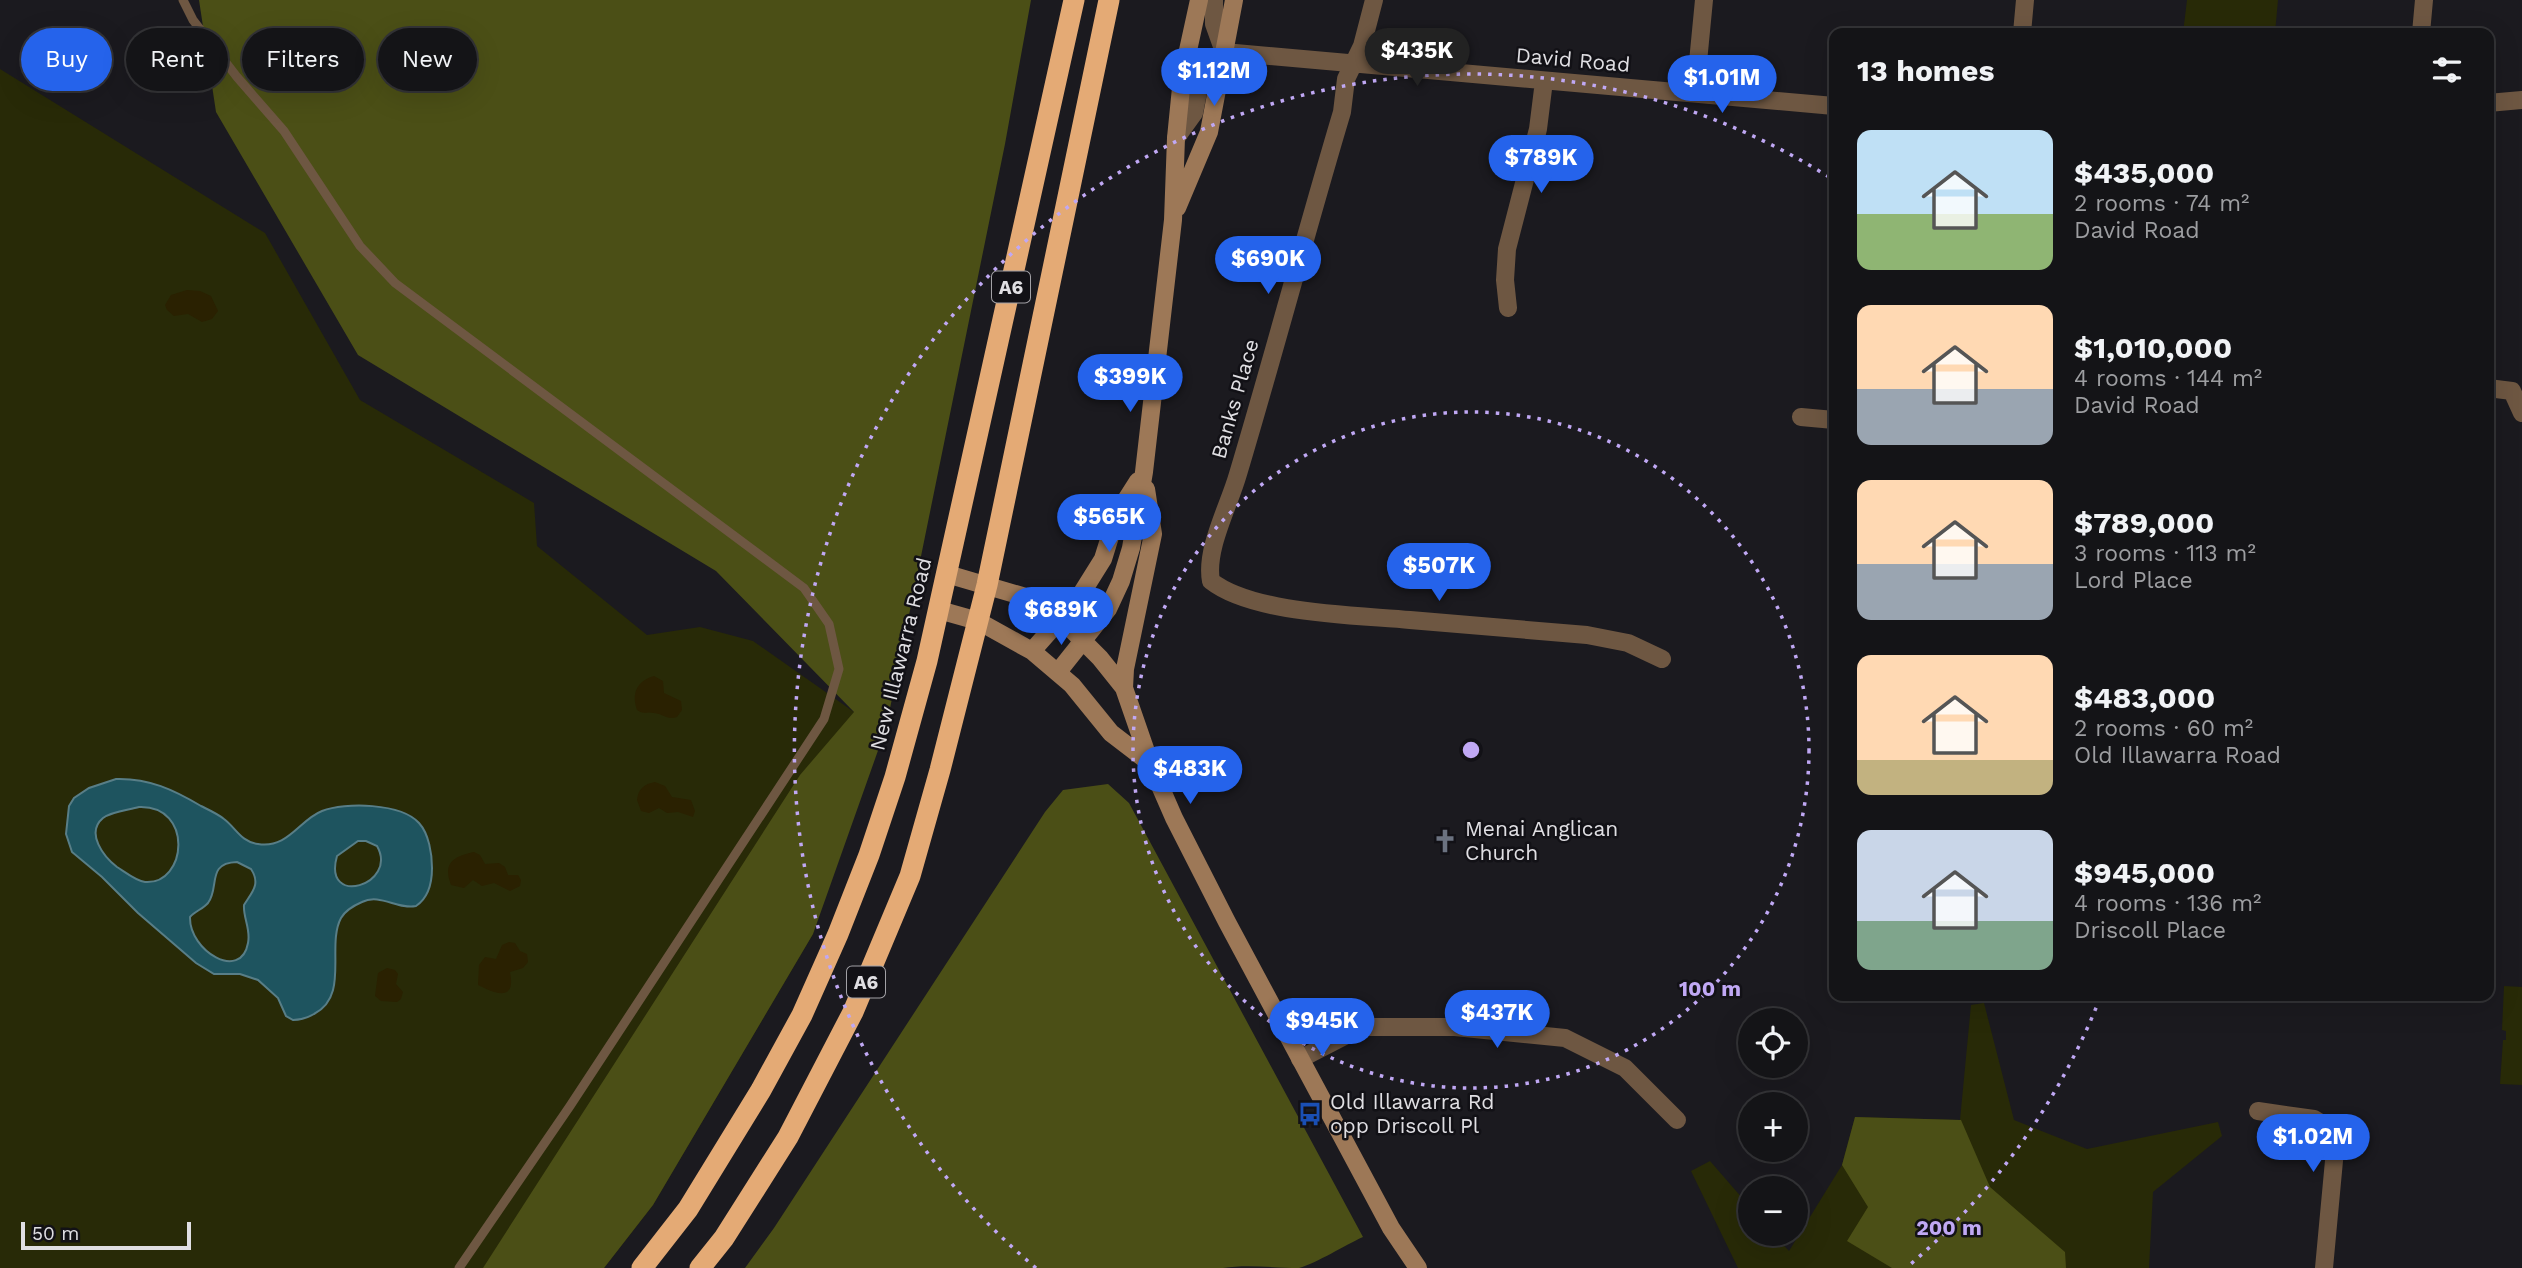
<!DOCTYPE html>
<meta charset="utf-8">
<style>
body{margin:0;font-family:"Work Sans",sans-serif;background:#1d1d20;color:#f1f3f6;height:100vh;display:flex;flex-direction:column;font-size:26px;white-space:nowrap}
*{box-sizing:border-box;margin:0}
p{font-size:23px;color:#9d9ea1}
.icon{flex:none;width:38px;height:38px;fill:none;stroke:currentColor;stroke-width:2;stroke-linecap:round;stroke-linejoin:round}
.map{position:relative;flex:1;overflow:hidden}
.sheet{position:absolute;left:1829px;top:28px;width:665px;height:973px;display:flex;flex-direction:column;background:#141417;border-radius:14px;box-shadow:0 7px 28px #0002,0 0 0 2px #333336}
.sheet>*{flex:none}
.guide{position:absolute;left:21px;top:28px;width:665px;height:63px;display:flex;gap:14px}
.controls{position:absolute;left:1738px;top:1008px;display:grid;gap:14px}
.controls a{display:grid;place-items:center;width:70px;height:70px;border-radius:50%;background:#141417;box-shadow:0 7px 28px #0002,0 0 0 2px #333336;font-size:35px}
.scale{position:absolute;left:21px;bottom:18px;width:170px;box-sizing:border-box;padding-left:7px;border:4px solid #e0dfe3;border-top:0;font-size:19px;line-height:24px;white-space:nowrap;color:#e0dfe3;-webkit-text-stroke:5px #121116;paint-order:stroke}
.price{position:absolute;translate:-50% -60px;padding:0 16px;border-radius:24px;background:#2563eb;color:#fff;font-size:23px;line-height:46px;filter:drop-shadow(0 2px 4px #0008)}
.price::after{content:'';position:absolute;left:50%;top:42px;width:21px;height:16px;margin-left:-10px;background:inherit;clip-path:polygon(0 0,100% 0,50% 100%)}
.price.on{background:#222;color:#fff}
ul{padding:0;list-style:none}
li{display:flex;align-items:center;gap:21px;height:175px;padding:0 28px}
li span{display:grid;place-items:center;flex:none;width:196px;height:140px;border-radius:14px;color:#555}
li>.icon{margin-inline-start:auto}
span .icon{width:84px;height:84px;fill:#fffc;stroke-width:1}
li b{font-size:30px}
h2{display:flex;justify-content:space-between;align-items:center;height:84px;padding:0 28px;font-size:30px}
.chip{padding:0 24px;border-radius:32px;background:#141417;box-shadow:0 7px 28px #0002,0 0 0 2px #333336;font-size:24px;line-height:63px}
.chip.on{background:#2563eb;color:#fff}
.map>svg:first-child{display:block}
</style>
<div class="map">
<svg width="2522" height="1268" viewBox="0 0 2522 1268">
<rect width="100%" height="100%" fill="#1b1a1f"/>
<!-- green -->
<path fill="#282a07" d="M 2187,0 L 2278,0 L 2275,33 L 2183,33 Z
M 0,69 L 265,233 L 360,400 L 534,503 L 537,546 L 647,635 L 700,627 L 753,641 L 854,712 L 813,934 L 653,1205 L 604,1268 L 0,1268 Z
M 2504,986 L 2522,987 L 2522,1085 L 2500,1084 L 2503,1040 L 2506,1040 L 2506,1031 L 2502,1030 Z
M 1984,1003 L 2014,1120 L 2087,1149 L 2218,1122 L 2222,1136 L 2153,1192 L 2149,1268 L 1738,1268 L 1691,1171 L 1710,1161 L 1750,1207 L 1750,1234 L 1773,1234 L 1789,1251 L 1842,1165 L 1855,1117 L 1960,1120 L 1971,1005 Z"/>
<!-- forest -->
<path fill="#4b4f16" d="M 199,0 L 1031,0 L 1005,144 L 886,728 L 813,934 L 653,1205 L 604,1268 L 483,1268 L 800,775 L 854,712 L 716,571 L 358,355 L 216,112 Z
M 1108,784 L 1129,803 L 1363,1237 C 1345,1245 1317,1263 1299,1268 C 1276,1268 1247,1264 1223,1268 L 745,1268 L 774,1228 L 1045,812 L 1063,790 Z
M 1855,1117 L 1961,1120 L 1990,1187 L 2065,1252 L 2066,1268 L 1892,1268 L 1847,1241 L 1868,1207 L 1842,1165 Z"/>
<!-- sand -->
<path fill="#2a2101" d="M 187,290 L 200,291 L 211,296 L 218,311 L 212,319 L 202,322 L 188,314 L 174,316 L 167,310 L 165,305 L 171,295 Z
M 654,676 L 663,681 L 664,693 L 681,701 L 682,710 L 677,717 C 666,720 664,714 654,713 C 646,711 644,715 637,710 C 631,693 637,681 654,676 Z
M 655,782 L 665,786 L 672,797 L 691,800 L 695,811 L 693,817 L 678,812 L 667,813 L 659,808 L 649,813 L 641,811 L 637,800 C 638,789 644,784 655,782 Z
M 474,852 L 480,855 L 485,864 L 499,863 L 505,867 L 508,875 L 518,875 L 521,880 L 520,886 L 510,891 L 494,883 L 482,886 L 473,880 L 464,888 L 451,885 C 442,862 455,856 474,852 Z
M 509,942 L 515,943 L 520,951 L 527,954 L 528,962 L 523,968 L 510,972 C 516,1002 496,994 478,985 L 479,965 L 485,957 L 496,959 L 502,945 Z
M 387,968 L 395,970 L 398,974 L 396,984 L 403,992 L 401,999 L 397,1002 L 381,1001 L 375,996 L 378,973 Z"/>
<!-- water -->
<path fill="#1e545f" stroke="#587e87" stroke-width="2" fill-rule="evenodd" d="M 116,779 C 149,778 174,790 201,806 C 209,810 218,814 224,819 C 236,828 241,842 258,844 C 288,849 299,820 322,811 C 345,802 401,803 419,823 C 429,834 432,854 432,868 C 432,883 428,898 416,906 C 398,910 380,893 362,902 C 355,905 345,911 341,918 C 326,946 350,996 314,1014 C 307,1018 301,1020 293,1020 L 286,1016 L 278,998 L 258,980 L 240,974 L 214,974 L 196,963 L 138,913 L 102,877 L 72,852 L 66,834 L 69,806 L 74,798 L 89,788 ZM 139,807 C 194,805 187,885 145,882 C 136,881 125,872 117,867 C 104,857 85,833 103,818 C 112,811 129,810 139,807 ZM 358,841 L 366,841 L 377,846 C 399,885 322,908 337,856 ZM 237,862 L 251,869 C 261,884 252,892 244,905 C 243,918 251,929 248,943 C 241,982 189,951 190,917 C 195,911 203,909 208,903 C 220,887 206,863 237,862 Z"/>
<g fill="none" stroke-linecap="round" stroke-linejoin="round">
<!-- lane -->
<path stroke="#6e5742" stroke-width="9" d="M 183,0 L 193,20 L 237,77 L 284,131 L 360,246 L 395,283 L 804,588 L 829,624 L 839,669 L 824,719 L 570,1106 L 459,1268"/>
<!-- street -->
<path stroke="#6e5742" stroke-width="18" d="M 1214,0 L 1214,24 L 1224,52
M 1374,0 L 1362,46 L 1346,79 L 1342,112 C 1306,232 1274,354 1238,474 C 1229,506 1205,549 1211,581 C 1253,614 1356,615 1410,620 C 1469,625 1528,630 1587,635 L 1628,643 L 1662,659
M 2022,33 L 2025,0
M 2421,33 L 2424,0
M 1695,93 L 1704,0
M 2488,103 L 2522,100
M 1176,138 L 1194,113 L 1202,71 L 1211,60 L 1224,52 L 1834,106
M 1508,308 L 1505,280 L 1507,249 L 1538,129 L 1544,81
M 2488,388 L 2512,391 L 2522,413
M 1801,417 L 1834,420
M 1300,1059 L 1362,1027 L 1455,1027 L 1565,1038 L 1625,1068 L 1677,1120
M 2258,1111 L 2314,1119 L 2332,1130 L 2335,1150 L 2324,1268"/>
<!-- secondary -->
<path stroke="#9d7857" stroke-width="18" d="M 1177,208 L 1209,132 L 1234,0
M 947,574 L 1022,596 L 1060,618 L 1100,658 L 1124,688 L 1150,763 L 1174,818 L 1227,922 L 1391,1228 L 1418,1268
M 939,610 L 978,621 L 1032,651 L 1072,685 L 1111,733 L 1150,763
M 1032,651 L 1078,599 L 1103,559 L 1117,514 L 1138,481
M 1058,672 L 1108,609 L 1121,581 L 1131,548 L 1144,472 L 1173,220 L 1176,138 L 1182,78 L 1199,0
M 1124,688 L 1125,669 L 1153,534 L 1146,489"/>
<!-- highway -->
<path stroke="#e4aa75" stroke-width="21" d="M 642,1268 L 688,1209 L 761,1090 L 802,1015 L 838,934 L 869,855 L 895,777 L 927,661 L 1074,0
M 700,1268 L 724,1238 L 788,1137 L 853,1012 L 910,876 L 940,770 L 987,585 L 1109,0"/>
</g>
<!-- distance rings -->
<g fill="none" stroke="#c0a8f4" stroke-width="3.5" stroke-dasharray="3.5 7">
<circle cx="1471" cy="750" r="338"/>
<path d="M2100 998A676 676 0 0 1 1906 1268M1036 1268A676 676 0 0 1 1829 177"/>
</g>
<!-- icons -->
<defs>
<g id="church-bare" transform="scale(1.89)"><path d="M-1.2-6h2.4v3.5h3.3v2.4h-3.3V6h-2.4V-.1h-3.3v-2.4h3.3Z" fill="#6b7280" stroke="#121116" stroke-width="2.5" paint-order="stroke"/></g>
<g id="bus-bare" transform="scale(1.89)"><path d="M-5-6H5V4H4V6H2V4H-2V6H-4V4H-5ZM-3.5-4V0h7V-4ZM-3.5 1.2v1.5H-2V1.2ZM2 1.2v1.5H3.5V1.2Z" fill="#1a4fb4" stroke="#121116" stroke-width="2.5" paint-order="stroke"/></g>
</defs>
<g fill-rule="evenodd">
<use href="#church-bare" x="1445" y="841"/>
<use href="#bus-bare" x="1310" y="1114"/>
</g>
<g text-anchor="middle" stroke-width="5" stroke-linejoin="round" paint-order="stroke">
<!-- shield labels -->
<g fill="#121116" stroke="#a2a1a6" stroke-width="2">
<rect x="992" y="271.5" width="38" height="31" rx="5"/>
<rect x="847" y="966.5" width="38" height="31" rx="5"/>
</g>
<g font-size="19" font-weight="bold" fill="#e0dfe3">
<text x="1011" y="294">A6</text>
<text x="866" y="989">A6</text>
</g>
<!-- street labels -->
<g font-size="21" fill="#e0dfe3" stroke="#121116">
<text transform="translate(1573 60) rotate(5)" y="7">David Road</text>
<text transform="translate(1235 399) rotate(-74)" y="7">Banks Place</text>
<text transform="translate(901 654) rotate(-76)" y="7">New Illawarra Road</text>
</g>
<!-- poi labels -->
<g font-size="21" fill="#e0dfe3" stroke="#121116" text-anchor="start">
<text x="1465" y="836">Menai Anglican<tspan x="1465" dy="24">Church</tspan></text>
<text x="1330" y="1109">Old Illawarra Rd<tspan x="1330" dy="24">opp Driscoll Pl</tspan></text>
</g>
</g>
<circle cx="1471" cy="750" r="10" fill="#c0a8f4" stroke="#121116" stroke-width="3.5"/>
<g font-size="21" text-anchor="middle" font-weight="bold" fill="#c0a8f4" stroke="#121116" stroke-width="5" stroke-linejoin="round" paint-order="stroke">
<text x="1710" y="996">100 m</text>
<text x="1949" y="1235">200 m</text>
</g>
</svg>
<div class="controls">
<a><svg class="icon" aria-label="locate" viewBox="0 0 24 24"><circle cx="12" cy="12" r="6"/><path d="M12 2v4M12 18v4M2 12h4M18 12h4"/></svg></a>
<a>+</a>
<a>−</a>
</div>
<div class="scale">50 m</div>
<b class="price on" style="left:1417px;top:88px">$435K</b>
<b class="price" style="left:1214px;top:108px">$1.12M</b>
<b class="price" style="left:1722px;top:115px">$1.01M</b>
<b class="price" style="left:1541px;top:195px">$789K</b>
<b class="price" style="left:1268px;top:296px">$690K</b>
<b class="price" style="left:1130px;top:414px">$399K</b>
<b class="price" style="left:1109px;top:554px">$565K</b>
<b class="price" style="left:1439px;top:603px">$507K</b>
<b class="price" style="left:1061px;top:647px">$689K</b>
<b class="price" style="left:1190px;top:806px">$483K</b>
<b class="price" style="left:1497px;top:1050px">$437K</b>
<b class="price" style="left:1322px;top:1058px">$945K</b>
<b class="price" style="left:2313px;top:1174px">$1.02M</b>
<div class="guide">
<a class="chip on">Buy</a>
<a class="chip">Rent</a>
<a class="chip">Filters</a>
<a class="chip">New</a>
</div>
<section class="sheet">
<h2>13 homes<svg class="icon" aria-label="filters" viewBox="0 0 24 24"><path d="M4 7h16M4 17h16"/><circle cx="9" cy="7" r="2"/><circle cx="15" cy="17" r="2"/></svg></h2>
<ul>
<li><span style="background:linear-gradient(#bfe0f5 60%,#8fb573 0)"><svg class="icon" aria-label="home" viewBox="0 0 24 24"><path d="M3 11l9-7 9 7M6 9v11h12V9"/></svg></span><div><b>$435,000</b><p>2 rooms · 74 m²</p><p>David Road</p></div></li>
<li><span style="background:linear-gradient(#ffd9b3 60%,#9aa5b1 0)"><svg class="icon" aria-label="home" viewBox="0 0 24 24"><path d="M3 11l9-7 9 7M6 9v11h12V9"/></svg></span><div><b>$1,010,000</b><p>4 rooms · 144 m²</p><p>David Road</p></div></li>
<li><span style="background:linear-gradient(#ffd9b3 60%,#9aa5b1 0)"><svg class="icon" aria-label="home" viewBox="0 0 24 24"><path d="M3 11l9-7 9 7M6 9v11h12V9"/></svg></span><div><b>$789,000</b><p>3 rooms · 113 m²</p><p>Lord Place</p></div></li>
<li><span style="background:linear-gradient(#ffd9b3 75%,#c2b280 0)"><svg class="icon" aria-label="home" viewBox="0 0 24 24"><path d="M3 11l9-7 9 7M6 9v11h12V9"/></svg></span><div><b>$483,000</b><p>2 rooms · 60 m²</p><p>Old Illawarra Road</p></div></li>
<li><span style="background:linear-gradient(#c9d6e8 65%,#7fa58c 0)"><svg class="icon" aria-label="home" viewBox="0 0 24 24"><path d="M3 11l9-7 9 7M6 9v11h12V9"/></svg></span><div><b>$945,000</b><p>4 rooms · 136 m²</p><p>Driscoll Place</p></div></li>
</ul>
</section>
</div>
